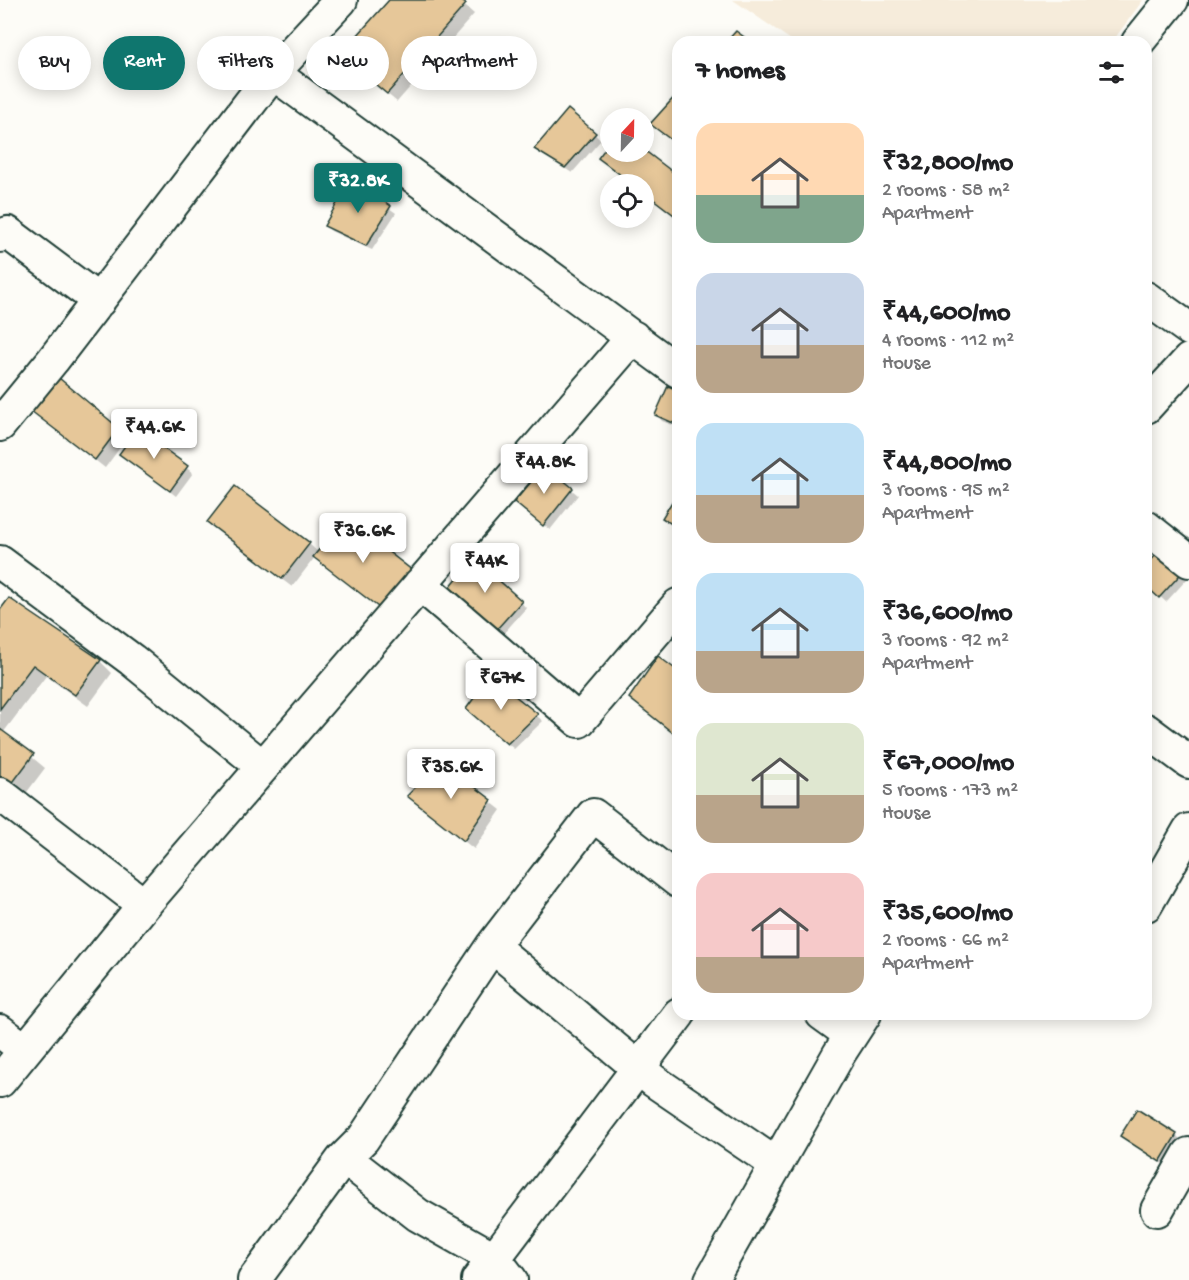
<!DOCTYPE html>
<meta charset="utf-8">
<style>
body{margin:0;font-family:"Gochi Hand",sans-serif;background:#f6f6f6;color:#202124;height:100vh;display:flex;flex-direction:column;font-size:22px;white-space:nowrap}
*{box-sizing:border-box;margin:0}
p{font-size:20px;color:#757577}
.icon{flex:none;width:33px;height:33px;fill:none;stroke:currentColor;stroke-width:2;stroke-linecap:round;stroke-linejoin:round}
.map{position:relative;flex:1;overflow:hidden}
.drawer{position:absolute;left:672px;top:36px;width:480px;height:984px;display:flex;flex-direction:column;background:#fff;border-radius:18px;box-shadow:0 3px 15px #0003}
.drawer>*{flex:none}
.hud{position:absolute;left:18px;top:36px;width:564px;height:54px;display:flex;gap:12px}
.needle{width:39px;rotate:22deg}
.buttons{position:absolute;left:600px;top:108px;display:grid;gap:12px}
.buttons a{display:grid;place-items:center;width:54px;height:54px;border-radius:50%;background:#fff;box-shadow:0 3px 15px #0003;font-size:30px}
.price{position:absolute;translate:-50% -51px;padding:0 14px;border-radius:6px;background:#fff;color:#222;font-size:20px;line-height:39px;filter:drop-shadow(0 2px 3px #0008)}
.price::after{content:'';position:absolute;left:50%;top:36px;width:18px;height:14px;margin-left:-9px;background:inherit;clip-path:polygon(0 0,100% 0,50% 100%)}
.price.current{background:#0f766e;color:#fff}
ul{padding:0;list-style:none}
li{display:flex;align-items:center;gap:18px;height:150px;padding:0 24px}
li span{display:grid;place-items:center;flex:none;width:168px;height:120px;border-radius:18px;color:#555}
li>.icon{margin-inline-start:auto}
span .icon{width:72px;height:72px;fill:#fffc;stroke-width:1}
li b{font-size:26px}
h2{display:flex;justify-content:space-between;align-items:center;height:72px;padding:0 24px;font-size:26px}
.tag{padding:0 21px;border-radius:27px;background:#fff;box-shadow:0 3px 15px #0003;font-size:21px;line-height:54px}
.tag.current{background:#0f766e;color:#fff}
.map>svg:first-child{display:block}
</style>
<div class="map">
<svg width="1189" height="1280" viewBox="0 0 1189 1280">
<rect width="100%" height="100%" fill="#fdfcf7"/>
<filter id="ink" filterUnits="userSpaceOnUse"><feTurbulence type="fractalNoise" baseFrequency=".0167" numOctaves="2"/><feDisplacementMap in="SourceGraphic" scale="12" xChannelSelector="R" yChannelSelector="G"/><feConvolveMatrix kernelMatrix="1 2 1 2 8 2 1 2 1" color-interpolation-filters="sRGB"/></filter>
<g filter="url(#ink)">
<!-- built -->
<path fill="#f6ecdb" d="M 733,0 L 1143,0 L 1112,42 L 794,42 Z"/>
<!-- shadow -->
<path fill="#0003" d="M 391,0 L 458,0 L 474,14 L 397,102 L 351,64 Z
M 678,96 L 678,146 L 652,124 Z
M 568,111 L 601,140 L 572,173 L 536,149 Z
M 610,144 L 610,152 L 643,152 L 678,178 L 678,219 L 644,193 L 644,184 L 632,184 L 600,158 Z
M 351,181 L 396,213 L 372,250 L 331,231 L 326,226 Z
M 678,392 L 678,427 L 662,421 L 657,415 Z
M 33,411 L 118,429 L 127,438 L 105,468 Z
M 138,431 L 193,473 L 176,496 L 121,454 Z
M 545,467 L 578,495 L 550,530 L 522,508 Z
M 235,488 L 309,544 L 389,614 L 315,557 L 292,587 L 218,531 L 209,522 Z
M 1189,568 L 1189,577 L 1166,602 L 1146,584 L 1146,569 Z
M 457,593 L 521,602 L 526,608 L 503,634 Z
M 10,600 L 100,661 L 112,673 L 88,706 L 46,676 L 3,733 L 45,768 L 24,796 L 0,776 L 0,612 Z
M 678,673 L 678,738 L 631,698 Z
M 490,678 L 543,721 L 514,749 L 474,715 Z
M 441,763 L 501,810 L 474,849 L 418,805 Z
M 1176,1135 L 1182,1141 L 1166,1166 L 1121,1136 Z"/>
<!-- building -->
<path fill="#e6c799" stroke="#1f3d34" stroke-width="1.5" d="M 389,0 L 460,0 L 466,4 L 387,94 L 340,55 Z
M 736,31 L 751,42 L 726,42 Z
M 678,93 L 678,145 L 650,124 Z
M 568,109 L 596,133 L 565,168 L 534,149 Z
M 610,142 L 610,152 L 644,150 L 678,176 L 678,218 L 644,192 L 644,184 L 633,184 L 598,158 Z
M 351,179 L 391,206 L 366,246 L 324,226 Z
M 59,378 L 119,428 L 95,460 L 31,411 Z
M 668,386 L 678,390 L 678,425 L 655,415 Z
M 137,429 L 188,466 L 170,491 L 119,454 Z
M 545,465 L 573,488 L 543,526 L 514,502 Z
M 235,486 L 310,543 L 282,579 L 207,522 Z
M 678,492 L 678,528 L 662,518 Z
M 345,518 L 413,571 L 382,610 L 313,557 Z
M 1165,545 L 1188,566 L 1159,598 L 1146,586 L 1146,566 Z
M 474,558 L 522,601 L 496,630 L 449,588 Z
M 9,598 L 101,660 L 75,695 L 33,665 L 0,709 L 0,610 Z
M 658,656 L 678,671 L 678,737 L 629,698 Z
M 490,676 L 538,714 L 507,744 L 466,709 Z
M 0,729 L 34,754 L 11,785 L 0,776 Z
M 441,761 L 492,800 L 464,841 L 407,796 Z
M 1137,1109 L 1177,1134 L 1160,1162 L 1120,1136 Z"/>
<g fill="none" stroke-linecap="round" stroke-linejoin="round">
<!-- minor casing -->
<g stroke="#1f3d34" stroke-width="36">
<path id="minor" d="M 1138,42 L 1172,0
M 273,73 L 678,371
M 0,236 L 8,233 L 99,301
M 1146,298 L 1189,329
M 1146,407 L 1189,360
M 0,425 L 53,360 L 273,73 L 341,0
M 1146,527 L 1189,561
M 0,562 L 132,660 L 263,767
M 420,584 L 579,721 L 678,605
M 1146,730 L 1189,762
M 0,794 L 144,905
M 1146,905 L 1189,830
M 492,946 L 654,1081 L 767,1158 L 778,1162
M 822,1014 L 851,1035
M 0,1031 L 25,1050
M 0,1081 L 144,905 L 633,337
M 1157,1210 L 1189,1154
M 254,1280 L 342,1160
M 478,1280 L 679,1014
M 511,1280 L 494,1258 L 418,1215 L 351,1163 L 342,1160 L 363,1139 L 492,946 L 593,815 L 678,881
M 711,1280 L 839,1054 L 865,1014"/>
</g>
<!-- minor -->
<use href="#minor" stroke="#fdfcf7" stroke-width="32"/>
</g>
</g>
</svg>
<div class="buttons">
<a><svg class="needle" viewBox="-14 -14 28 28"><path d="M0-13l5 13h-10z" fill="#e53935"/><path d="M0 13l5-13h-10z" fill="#757577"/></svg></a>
<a><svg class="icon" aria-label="locate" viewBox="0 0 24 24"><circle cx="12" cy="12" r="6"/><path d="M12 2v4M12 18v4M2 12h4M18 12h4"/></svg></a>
</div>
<b class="price current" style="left:358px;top:214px">₹32.8K</b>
<b class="price" style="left:154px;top:460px">₹44.6K</b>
<b class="price" style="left:544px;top:495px">₹44.8K</b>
<b class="price" style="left:363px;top:564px">₹36.6K</b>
<b class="price" style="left:485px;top:594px">₹44K</b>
<b class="price" style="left:501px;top:711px">₹67K</b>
<b class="price" style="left:451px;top:800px">₹35.6K</b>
<div class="hud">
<a class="tag">Buy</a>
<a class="tag current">Rent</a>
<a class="tag">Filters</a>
<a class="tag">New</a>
<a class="tag">Apartment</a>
</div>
<section class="drawer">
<h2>7 homes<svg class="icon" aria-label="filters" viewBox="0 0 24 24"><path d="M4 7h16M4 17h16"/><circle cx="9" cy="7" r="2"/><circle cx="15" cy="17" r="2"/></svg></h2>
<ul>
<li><span style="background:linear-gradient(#ffd9b3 60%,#7fa58c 0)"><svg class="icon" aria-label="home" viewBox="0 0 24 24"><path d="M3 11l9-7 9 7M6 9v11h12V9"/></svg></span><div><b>₹32,800/mo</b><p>2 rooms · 58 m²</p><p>Apartment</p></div></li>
<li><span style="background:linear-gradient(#c9d6e8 60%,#b9a48a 0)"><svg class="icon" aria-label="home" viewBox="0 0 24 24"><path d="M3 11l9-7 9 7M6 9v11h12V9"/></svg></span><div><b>₹44,600/mo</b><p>4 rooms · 112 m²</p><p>House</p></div></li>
<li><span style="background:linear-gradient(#bfe0f5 60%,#b9a48a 0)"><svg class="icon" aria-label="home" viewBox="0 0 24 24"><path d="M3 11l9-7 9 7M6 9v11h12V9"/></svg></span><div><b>₹44,800/mo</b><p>3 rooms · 95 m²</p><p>Apartment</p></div></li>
<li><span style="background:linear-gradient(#bfe0f5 65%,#b9a48a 0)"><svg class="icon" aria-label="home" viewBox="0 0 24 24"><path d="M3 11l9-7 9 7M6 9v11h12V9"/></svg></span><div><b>₹36,600/mo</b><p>3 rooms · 92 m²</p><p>Apartment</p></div></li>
<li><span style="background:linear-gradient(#dfe7d0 60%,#b9a48a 0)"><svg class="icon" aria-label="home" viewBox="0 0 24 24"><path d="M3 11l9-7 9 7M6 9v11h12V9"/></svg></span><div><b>₹67,000/mo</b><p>5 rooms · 173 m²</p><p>House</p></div></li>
<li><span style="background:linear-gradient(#f6c9c9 70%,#b9a48a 0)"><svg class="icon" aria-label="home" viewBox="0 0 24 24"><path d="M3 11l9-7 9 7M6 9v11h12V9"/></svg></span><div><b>₹35,600/mo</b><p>2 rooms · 66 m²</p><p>Apartment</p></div></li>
</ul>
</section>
</div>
